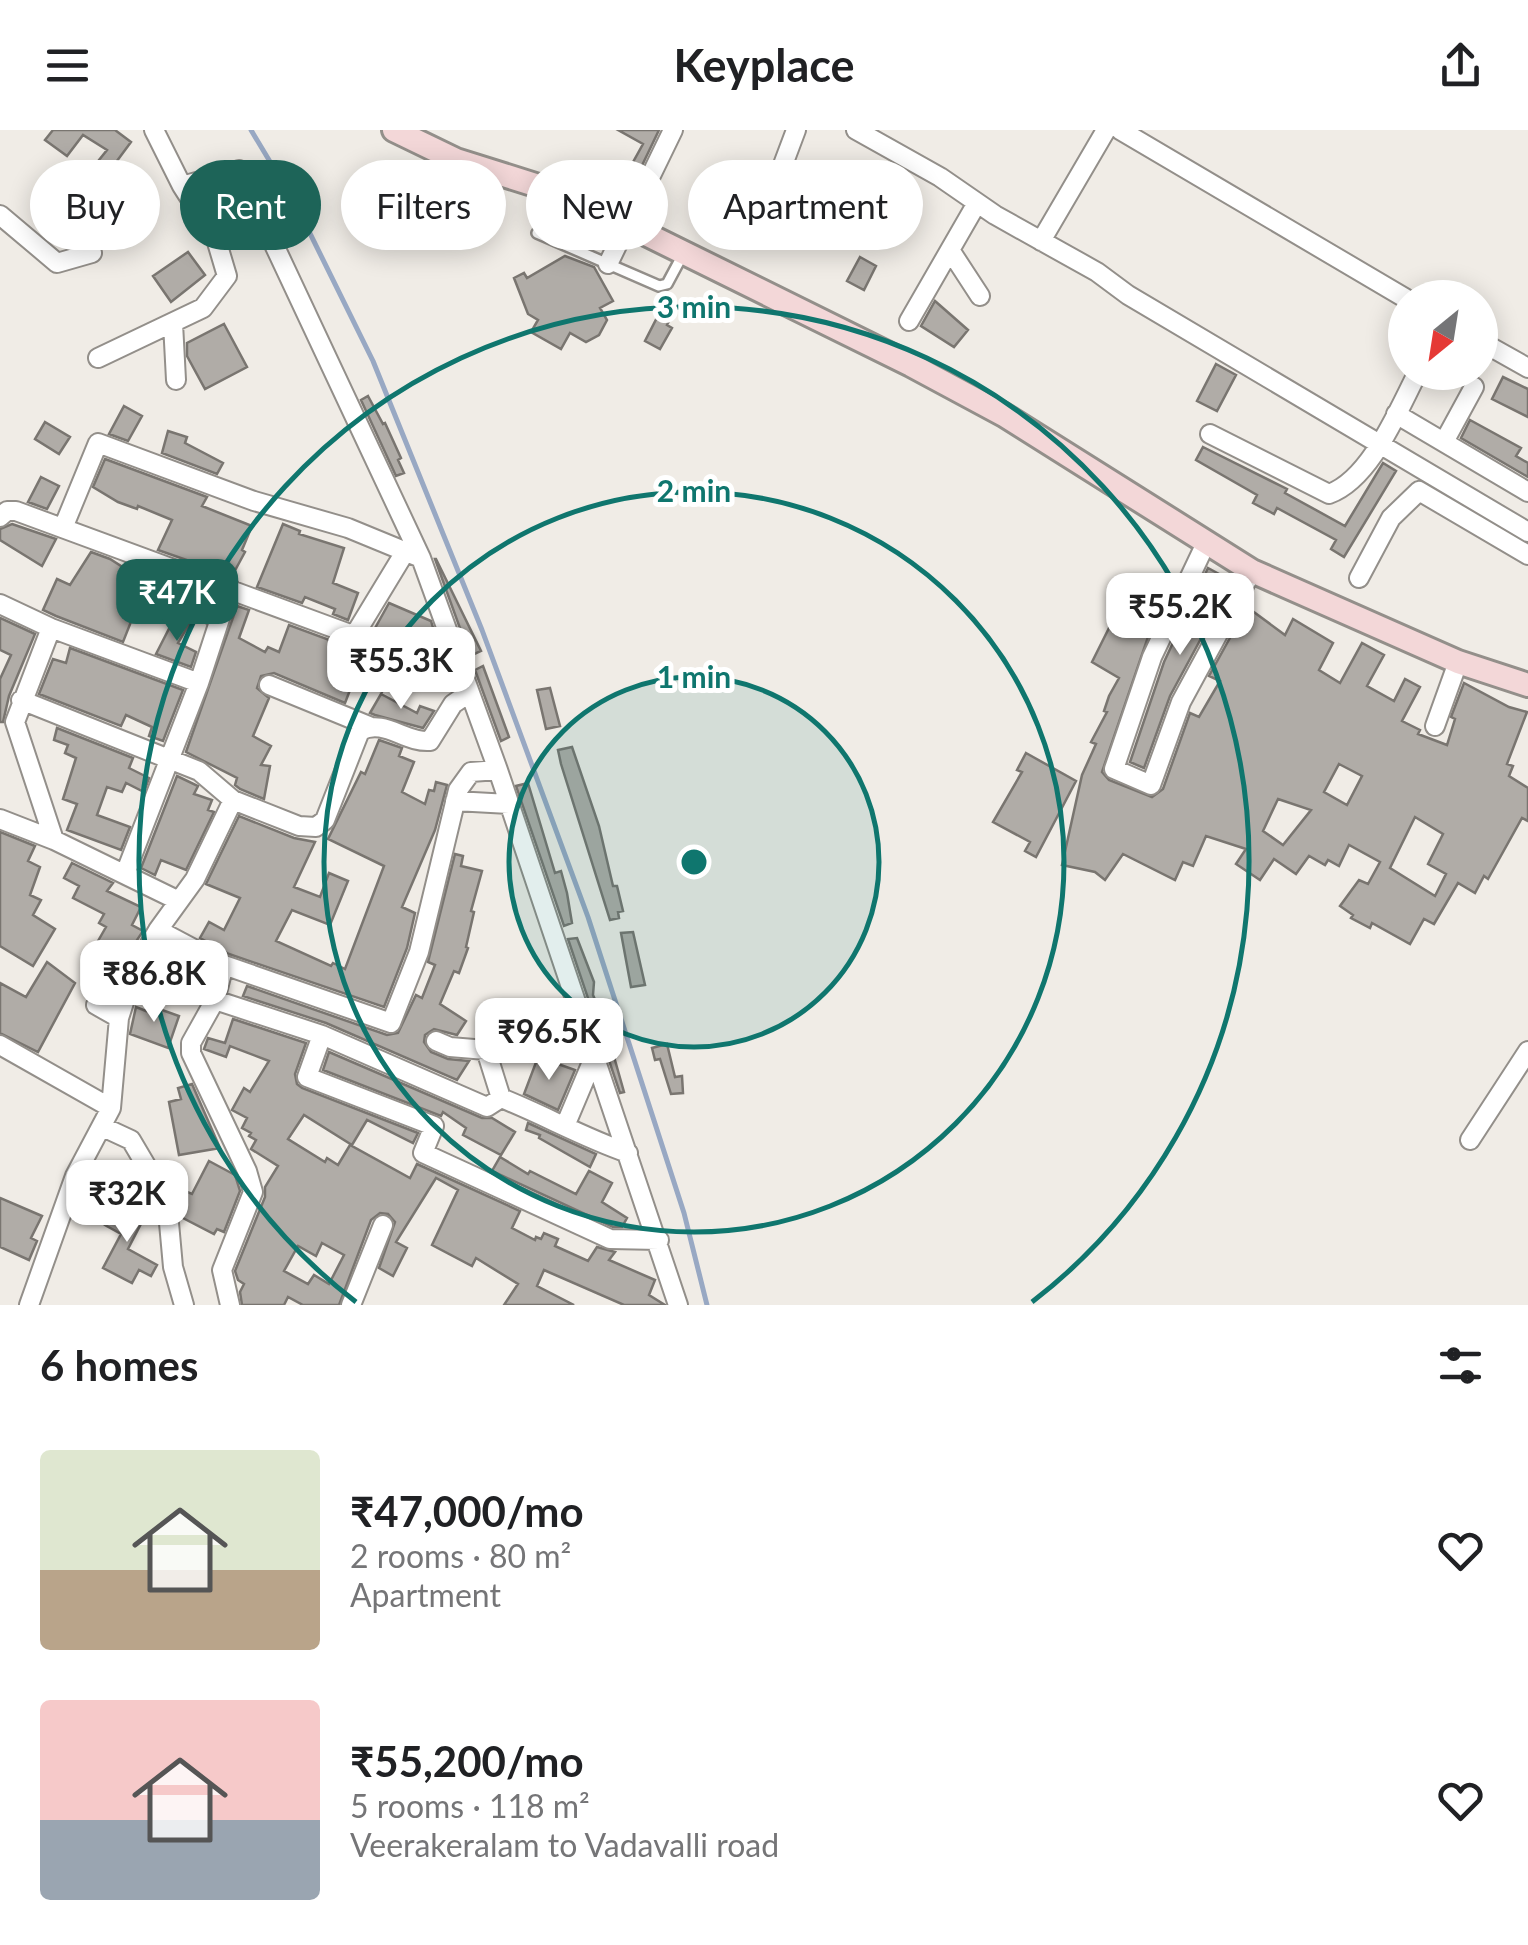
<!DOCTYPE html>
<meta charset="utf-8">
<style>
body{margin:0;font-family:Lato,sans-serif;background:#f6f6f6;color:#202124;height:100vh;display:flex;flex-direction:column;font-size:38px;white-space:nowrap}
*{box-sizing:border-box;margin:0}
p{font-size:32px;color:#757577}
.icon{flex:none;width:55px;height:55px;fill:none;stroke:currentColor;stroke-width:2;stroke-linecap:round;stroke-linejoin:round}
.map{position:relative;height:1175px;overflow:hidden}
.panel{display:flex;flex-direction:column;background:#fff;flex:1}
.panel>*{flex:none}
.guide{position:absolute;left:30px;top:30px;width:1000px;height:90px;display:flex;gap:20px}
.needle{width:65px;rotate:210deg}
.tools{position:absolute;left:1388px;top:150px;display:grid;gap:20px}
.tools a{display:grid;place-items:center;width:110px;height:110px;border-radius:50%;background:#fff;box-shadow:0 5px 25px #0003;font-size:50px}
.price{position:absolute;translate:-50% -85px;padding:0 22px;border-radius:20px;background:#fff;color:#222;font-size:32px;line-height:65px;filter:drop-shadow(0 2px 5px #0008)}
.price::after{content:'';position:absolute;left:50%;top:60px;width:30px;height:22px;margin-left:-15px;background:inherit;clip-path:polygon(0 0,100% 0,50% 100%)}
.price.selected{background:#1d6458;color:#fff}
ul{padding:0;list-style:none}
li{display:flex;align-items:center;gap:30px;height:250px;padding:0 40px}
li span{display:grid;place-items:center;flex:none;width:280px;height:200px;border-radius:10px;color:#555}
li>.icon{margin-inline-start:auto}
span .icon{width:120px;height:120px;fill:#fffc;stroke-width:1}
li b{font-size:42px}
h2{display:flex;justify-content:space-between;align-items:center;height:120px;padding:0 40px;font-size:42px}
.pill{padding:0 35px;border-radius:45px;background:#fff;box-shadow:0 5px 25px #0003;font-size:35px;line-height:90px}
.pill.selected{background:#1d6458;color:#fff}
header{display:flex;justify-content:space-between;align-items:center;height:130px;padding:0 40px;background:#fff;font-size:45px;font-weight:700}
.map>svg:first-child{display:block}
</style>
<header><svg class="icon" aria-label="menu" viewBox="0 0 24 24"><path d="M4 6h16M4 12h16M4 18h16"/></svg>Keyplace<svg class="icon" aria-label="share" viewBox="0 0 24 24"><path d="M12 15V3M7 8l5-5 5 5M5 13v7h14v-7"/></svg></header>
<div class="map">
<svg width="1528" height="1175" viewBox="0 0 1528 1175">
<rect width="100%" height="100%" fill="#f0ece6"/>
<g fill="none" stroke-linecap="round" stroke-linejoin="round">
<!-- stream -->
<path stroke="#98a8c3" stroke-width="5" d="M 251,0 L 296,75 L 373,231 L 482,500 L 588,787 L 684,1083 L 707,1175"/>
</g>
<!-- building -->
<path fill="#b0aca7" stroke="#797570" stroke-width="2.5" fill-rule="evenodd" d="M 53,0 L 115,0 L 131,12 L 111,39 L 99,30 L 107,20 L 83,5 L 67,26 L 45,10 Z
M 618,0 L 659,0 L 636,48 L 627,43 L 643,14 Z
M 392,38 L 415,51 L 405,71 L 409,73 L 398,102 L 368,90 Z
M 188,122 L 205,145 L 171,172 L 153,146 Z
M 565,126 L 594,137 L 613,171 L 600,178 L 607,190 L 599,205 L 586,212 L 570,203 L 561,219 L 531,202 L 538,190 L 528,184 L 514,148 L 524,143 L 527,148 Z
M 860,127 L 876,136 L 864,160 L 847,151 Z
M 666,170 L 677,176 L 667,195 L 672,198 L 660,219 L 645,211 Z
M 935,171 L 968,200 L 954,217 L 921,196 Z
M 224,194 L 247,237 L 205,259 L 187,226 L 187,213 Z
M 1216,234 L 1236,245 L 1217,281 L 1197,271 Z
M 1503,247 L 1528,259 L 1528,287 L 1492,269 Z
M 368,266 L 383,294 L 385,293 L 401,328 L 398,330 L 404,343 L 396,346 L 361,270 Z
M 124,276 L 142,286 L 128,311 L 109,304 Z
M 1470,290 L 1521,318 L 1516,326 L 1528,333 L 1528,347 L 1461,308 Z
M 45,292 L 70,307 L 59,324 L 35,309 Z
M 168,301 L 187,307 L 185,313 L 223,333 L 217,344 L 162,323 Z
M 1203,317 L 1287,359 L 1285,363 L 1345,396 L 1383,333 L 1396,341 L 1344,427 L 1331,419 L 1336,410 L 1277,378 L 1274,384 L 1253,373 L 1257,365 L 1196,330 Z
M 105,329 L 207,367 L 202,376 L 252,396 L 242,420 L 245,422 L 232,446 L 158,420 L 172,390 L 138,376 L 137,379 L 118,372 L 93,357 Z
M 41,347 L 59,356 L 47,379 L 28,372 Z
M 12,394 L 56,409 L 42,436 L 0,410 L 0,399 Z
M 283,394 L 300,401 L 299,404 L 344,418 L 333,453 L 358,463 L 348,490 L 333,484 L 335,479 L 305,467 L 302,473 L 257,457 Z
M 91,422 L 110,429 L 138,447 L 141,440 L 171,451 L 159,482 L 138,474 L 123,512 L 56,486 L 43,480 L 57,449 L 70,455 Z
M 436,429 L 481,521 L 470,526 L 435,429 Z
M 1208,438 L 1232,451 L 1170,566 L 1144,638 L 1130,632 L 1164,532 Z
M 196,460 L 214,467 L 206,493 L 186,485 Z
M 389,473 L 431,491 L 434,501 L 425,518 L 374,500 Z
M 237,476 L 249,480 L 239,508 L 265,522 L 268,517 L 279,522 L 289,495 L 397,535 L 382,562 L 355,547 L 345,573 L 274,543 L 261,546 L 257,558 L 269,568 L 253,606 L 271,616 L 261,635 L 270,636 L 264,669 L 240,659 L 235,655 L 237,648 L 186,622 Z
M 1247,477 L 1285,505 L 1293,489 L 1333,513 L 1319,540 L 1340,553 L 1362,513 L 1384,525 L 1367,556 L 1394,571 L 1405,549 L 1420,557 L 1402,591 L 1420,600 L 1418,604 L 1447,615 L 1455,589 L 1451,587 L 1464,553 L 1509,577 L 1527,582 L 1507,634 L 1513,636 L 1509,646 L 1528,658 L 1528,691 L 1522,688 L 1488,749 L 1484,746 L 1475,763 L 1458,753 L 1434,794 L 1424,789 L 1410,814 L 1372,793 L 1370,798 L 1351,788 L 1353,785 L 1340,776 L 1359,750 L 1368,754 L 1380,732 L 1349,715 L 1339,736 L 1328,730 L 1325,735 L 1309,726 L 1296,744 L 1274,729 L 1260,750 L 1236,734 L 1246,719 L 1206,706 L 1193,736 L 1183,732 L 1175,750 L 1123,724 L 1105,750 L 1095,742 L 1062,735 L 1082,645 L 1096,614 L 1091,612 L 1107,582 L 1104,581 L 1109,566 L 1119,548 L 1092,532 L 1114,488 L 1148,507 L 1102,642 L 1109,650 L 1152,667 L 1163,659 L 1190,583 L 1199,587 L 1220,551 L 1209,546 ZM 1339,634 L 1362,646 L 1347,675 L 1324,662 ZM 1278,669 L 1311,680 L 1283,715 L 1263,701 ZM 1415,687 L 1443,704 L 1428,734 L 1446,744 L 1435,766 L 1390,738 Z
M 176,485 L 190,493 L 178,513 L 196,522 L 191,537 L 156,524 Z
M 0,488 L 35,504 L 9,566 L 3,592 L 0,592 L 0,549 L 11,525 L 0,520 Z
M 70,518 L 183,560 L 163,611 L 149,606 L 152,597 L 126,585 L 121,596 L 39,564 L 53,529 L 66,533 Z
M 483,536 L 509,607 L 501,611 L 475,540 Z
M 550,558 L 560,596 L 546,599 L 537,560 Z
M 381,564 L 417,583 L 420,576 L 434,581 L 423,598 L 375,585 L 370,583 Z
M 57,598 L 133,628 L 129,638 L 149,648 L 144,662 L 126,653 L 122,662 L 107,657 L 97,685 L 130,697 L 121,720 L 67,700 L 77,674 L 63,669 L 76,628 L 65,623 L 68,615 L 54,610 Z
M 379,610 L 402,618 L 399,626 L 414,632 L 402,662 L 425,674 L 429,660 L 434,661 L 436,652 L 447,655 L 435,700 L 402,777 L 415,783 L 407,818 L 384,877 L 229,824 L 200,808 L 209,792 L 224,800 L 240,768 L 206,754 L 239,686 L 294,708 L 315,712 L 294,757 L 320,767 L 329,743 L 348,751 L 330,795 L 292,780 L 276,811 L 331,836 L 333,833 L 345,839 L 384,736 L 328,709 L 361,642 L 365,644 Z
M 572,617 L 599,696 L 613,756 L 617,756 L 623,781 L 618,782 L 619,788 L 610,790 L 561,634 L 558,620 Z
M 1026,623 L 1076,651 L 1036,727 L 1025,721 L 1030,712 L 993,692 L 1022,642 L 1017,640 Z
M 177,646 L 198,656 L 194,664 L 212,670 L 208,680 L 214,682 L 186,740 L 161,730 L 155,745 L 141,738 Z
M 528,653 L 555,743 L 561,741 L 567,763 L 572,793 L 564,796 L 516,656 Z
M 0,702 L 35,716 L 28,731 L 40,737 L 30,765 L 41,770 L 33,785 L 55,799 L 33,836 L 0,816 Z
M 455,724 L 463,726 L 461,736 L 482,741 L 471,781 L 474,782 L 466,817 L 468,818 L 459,843 L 454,841 L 440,874 L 466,891 L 457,905 L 434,899 L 425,905 L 424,912 L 431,922 L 448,929 L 469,931 L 457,950 L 326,893 L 243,866 L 247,856 L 387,905 L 398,903 L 416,865 L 422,868 L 435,835 L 428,832 Z
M 72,733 L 113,753 L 107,761 L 141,777 L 132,795 L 143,801 L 118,839 L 97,828 L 104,815 L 98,811 L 106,797 L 99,793 L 104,784 L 73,768 L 79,756 L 64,748 Z
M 633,802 L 645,855 L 631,857 L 621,803 Z
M 577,808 L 594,852 L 593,865 L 603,888 L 624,962 L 620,963 L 568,809 Z
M 47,832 L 75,853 L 38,922 L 0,903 L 0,853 L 26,867 Z
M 148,875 L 179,886 L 168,918 L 130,904 L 136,877 L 146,881 Z
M 233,889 L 306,913 L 295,944 L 297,954 L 302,958 L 418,1003 L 413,1013 L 367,990 L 352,1015 L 304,985 L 288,1009 L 325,1032 L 327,1028 L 338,1035 L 350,1015 L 410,1048 L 417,1034 L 520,1081 L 512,1098 L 535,1110 L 536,1107 L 541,1109 L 544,1103 L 558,1109 L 555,1116 L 588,1131 L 597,1117 L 615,1122 L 609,1130 L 655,1150 L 649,1165 L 665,1175 L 624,1175 L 544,1140 L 537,1156 L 574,1175 L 504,1175 L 518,1154 L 476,1128 L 472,1136 L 432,1115 L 458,1060 L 436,1048 L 396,1112 L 407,1118 L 393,1146 L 379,1138 L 395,1092 L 388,1084 L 380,1083 L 371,1090 L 339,1175 L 303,1175 L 288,1167 L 284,1175 L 242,1175 L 240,1162 L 244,1154 L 238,1150 L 235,1141 L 265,1067 L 265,1057 L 278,1036 L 251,1019 L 256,1010 L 249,1006 L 251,1003 L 242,998 L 247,988 L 232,980 L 244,958 L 250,962 L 269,931 L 230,916 L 226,927 L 204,919 L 208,908 L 225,913 ZM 322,1113 L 344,1125 L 329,1154 L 314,1145 L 308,1154 L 284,1141 L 298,1116 L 316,1126 Z
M 667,914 L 675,947 L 682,946 L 683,963 L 671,964 L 660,929 L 655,930 L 652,918 Z
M 329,922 L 482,988 L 492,988 L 515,1002 L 501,1025 L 463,1005 L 466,998 L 443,982 L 441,986 L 323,940 Z
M 538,927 L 575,940 L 558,980 L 524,964 Z
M 192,954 L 220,1018 L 179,1025 L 169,972 L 181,969 L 178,958 Z
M 528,993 L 596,1024 L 590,1037 L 539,1008 L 540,1005 L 526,1000 Z
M 500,1027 L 528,1044 L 530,1041 L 576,1064 L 589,1041 L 612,1053 L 602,1072 L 627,1088 L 622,1097 L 613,1097 L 492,1041 Z
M 209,1031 L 235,1045 L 240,1061 L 224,1102 L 217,1099 L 214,1104 L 181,1087 L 180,1071 L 185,1061 L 192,1064 Z
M 102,1032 L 121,1038 L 115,1061 L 86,1052 L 95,1036 L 101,1037 Z
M 0,1068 L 42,1086 L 31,1108 L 37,1111 L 29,1130 L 0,1117 Z
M 118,1072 L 145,1086 L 128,1119 L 157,1135 L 151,1146 L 139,1140 L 132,1153 L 103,1138 L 121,1104 L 105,1095 Z"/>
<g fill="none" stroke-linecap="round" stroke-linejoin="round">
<!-- lane casing -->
<g stroke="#938f8a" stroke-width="14">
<path id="lane" d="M 537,103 L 659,156 L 667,154 L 682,126"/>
</g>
<!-- street casing -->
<g stroke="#938f8a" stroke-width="22">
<path id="street" d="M 154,0 L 182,56 L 239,40 L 421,428 L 498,640 L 678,1175
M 856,0 L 940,47 L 995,85 L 1097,142 L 1128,165 L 1528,402
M 1120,0 L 1405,168
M 0,85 L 57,133 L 92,123
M 741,98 L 778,48 L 796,0
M 1041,111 L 1106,0
M 950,120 L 980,166
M 608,134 L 673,0
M 909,191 L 977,73
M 173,193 L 176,250
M 1480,211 L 1528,238
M 98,228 L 203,178 L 227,146 L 216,109 L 182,56
M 1396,284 L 1528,362
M 1210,304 L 1329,364 C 1371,349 1398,280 1418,242
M 1444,312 L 1474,257
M 0,387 L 7,381 L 16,381 L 464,546
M 63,398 L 98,313 L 254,371 L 348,398 L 421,428
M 1206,413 L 1152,527 L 1114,639 L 1151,655 L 1181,572 L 1252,441
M 1359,448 L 1391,388 L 1419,361 L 1528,425
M 0,474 L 51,498 L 199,553
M 51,498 L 15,592 L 54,710 L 179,771
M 354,506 L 405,422
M 269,555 L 369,596
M 21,570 L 199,641 L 233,670 L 299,696 L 316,697 L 325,690 L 360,601 C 384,588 405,613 430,611 L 453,574 L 469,563
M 1435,596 L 1458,532
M 455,671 L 509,674
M 0,689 L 54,710
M 125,744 L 199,553 L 230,458
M 158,800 L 224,835 L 391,893 L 419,822 L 458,660 L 471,642 L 498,640
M 224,835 L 215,870 L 191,913 L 191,923 L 247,1041 L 253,1062 L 222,1140 L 230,1175
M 215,870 L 322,905 L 487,977 L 501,968 C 544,985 584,1008 628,1023
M 96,875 L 119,888
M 322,905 L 307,947 L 434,996 L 423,1023 L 610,1109 L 659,1110
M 436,911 L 450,917 L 486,920 L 501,968
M 0,915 L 111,978
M 565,996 L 595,925
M 103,997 L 131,1010 L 167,1071 L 173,1137 L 184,1175
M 1470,1010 L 1528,921
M 29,1175 L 75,1046 L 111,978 L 119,888 L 134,841 L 158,800 L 195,749 L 233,670
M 351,1175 L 383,1095"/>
</g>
<!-- secondary casing -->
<g stroke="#938f8a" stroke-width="28">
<path id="secondary" d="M 394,0 L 456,30 L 567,65 L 911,235 L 1004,285 L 1252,441 L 1458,532 L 1528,555"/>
</g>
<!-- lane -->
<use href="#lane" stroke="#fff" stroke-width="9"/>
<!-- street -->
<use href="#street" stroke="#fff" stroke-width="18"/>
<!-- secondary -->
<use href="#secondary" stroke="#f3d7d8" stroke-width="22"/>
</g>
<!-- distance rings -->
<circle cx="694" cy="732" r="185" fill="#0f766e" fill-opacity=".12"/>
<g fill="none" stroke="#0f766e" stroke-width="5">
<circle cx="694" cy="732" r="185"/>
<circle cx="694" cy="732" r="370"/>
<path d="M356 1172A555 555 0 1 1 1032 1172"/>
</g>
<circle cx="694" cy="732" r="15" fill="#0f766e" stroke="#fff" stroke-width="5"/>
<g font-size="30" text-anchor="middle" font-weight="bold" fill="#0f766e" stroke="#fff" stroke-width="10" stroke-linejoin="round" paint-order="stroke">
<text x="694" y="188">3 min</text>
<text x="694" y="372">2 min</text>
<text x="694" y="558">1 min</text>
</g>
</svg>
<div class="tools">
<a><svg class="needle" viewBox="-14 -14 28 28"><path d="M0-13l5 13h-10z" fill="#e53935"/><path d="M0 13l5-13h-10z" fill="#757577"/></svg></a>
</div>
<b class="price selected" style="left:177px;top:514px">₹47K</b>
<b class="price" style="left:1180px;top:528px">₹55.2K</b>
<b class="price" style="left:401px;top:582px">₹55.3K</b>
<b class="price" style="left:154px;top:895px">₹86.8K</b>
<b class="price" style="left:549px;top:953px">₹96.5K</b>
<b class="price" style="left:127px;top:1115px">₹32K</b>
<div class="guide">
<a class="pill">Buy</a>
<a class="pill selected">Rent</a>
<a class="pill">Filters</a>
<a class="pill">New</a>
<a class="pill">Apartment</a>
</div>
</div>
<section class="panel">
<h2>6 homes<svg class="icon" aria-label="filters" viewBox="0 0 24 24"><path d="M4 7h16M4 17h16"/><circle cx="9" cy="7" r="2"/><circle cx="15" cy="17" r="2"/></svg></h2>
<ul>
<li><span style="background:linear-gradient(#dfe7d0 60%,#b9a48a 0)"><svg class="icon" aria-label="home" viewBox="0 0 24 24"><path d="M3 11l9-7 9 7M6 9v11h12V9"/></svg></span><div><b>₹47,000/mo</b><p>2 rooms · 80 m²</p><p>Apartment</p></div><svg class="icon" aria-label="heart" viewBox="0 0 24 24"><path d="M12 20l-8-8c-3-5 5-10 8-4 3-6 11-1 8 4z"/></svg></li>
<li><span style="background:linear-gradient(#f6c9c9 60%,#9aa5b1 0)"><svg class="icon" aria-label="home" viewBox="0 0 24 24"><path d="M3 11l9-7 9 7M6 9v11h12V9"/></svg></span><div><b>₹55,200/mo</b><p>5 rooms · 118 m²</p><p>Veerakeralam to Vadavalli road</p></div><svg class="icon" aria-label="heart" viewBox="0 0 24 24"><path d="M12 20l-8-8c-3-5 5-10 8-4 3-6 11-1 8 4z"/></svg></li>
</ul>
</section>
